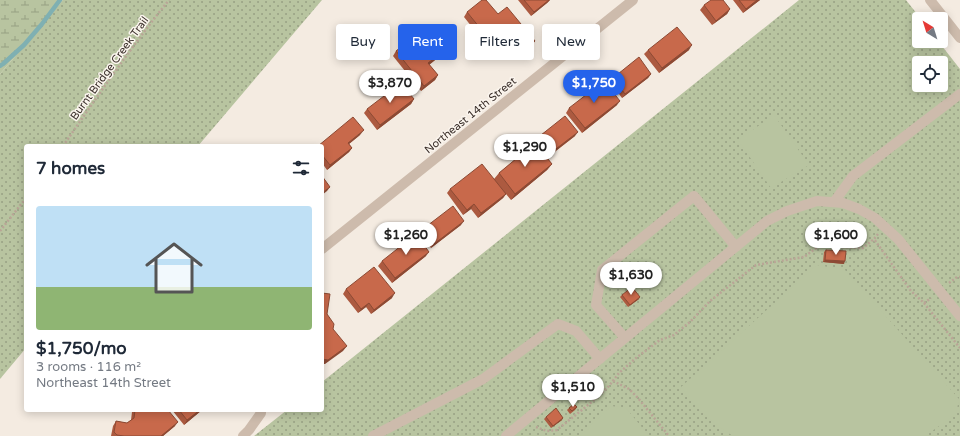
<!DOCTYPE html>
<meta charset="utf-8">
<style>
body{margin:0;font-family:"Varela Round",sans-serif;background:#f2f2f3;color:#1f2937;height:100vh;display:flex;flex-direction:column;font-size:15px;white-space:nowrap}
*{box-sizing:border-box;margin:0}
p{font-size:13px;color:#747a83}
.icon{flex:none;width:22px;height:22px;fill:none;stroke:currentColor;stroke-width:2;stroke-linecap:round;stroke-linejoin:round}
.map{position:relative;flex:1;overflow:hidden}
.drawer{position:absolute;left:24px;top:144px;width:300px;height:268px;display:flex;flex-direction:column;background:#fff;border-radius:4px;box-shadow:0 2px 10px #0003}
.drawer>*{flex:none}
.banner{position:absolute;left:336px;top:24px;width:380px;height:36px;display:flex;gap:8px}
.needle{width:26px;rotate:322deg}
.controls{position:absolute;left:912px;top:12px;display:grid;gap:8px}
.controls a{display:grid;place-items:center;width:36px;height:36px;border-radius:4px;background:#fff;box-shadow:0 2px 10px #0003;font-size:20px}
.price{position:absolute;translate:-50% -34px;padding:0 9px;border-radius:14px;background:#fff;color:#222;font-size:13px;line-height:26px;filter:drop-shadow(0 1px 2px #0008)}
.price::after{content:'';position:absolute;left:50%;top:24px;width:12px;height:9px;margin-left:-6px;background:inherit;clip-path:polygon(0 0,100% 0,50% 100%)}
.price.active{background:#2563eb;color:#fff}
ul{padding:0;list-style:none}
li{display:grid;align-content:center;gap:8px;height:212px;padding:0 12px}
li span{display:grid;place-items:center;height:124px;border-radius:4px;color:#555}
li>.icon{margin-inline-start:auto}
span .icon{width:72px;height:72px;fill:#fffc;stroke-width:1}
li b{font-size:17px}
h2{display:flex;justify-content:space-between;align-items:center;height:48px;padding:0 12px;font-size:17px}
.pill{padding:0 14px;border-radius:4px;background:#fff;box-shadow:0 2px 10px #0003;font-size:14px;line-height:36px}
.pill.active{background:#2563eb;color:#fff}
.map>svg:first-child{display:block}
</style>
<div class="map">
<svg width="960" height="436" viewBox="0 0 960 436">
<defs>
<pattern id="green-dots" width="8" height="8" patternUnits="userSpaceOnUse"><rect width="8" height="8" fill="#b8c4a0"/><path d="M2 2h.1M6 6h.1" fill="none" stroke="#97a083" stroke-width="1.8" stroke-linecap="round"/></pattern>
<pattern id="wetland-marsh" width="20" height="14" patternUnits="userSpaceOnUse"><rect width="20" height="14" fill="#b8c4a0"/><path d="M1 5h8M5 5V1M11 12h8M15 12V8" fill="none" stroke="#97a083"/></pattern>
</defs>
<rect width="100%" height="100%" fill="#f4ebe1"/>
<!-- green -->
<path fill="url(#green-dots)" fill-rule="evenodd" d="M 63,0 L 322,0 L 198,146 L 26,146 L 26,348 L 0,379 L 0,74 Z
M 799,0 L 906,0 L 921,19 L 919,19 L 919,41 L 938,41 L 960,69 L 960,436 L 254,436 L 287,410 L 322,410 L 322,382 ZM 919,63 L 941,63 L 941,85 L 919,85 Z"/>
<!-- wetland -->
<path fill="url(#wetland-marsh)" d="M 0,0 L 63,0 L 0,74 Z"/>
<!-- pitch -->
<path fill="#b8c4a0" d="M 774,115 L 809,165 L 771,188 L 738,140 Z
M 817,265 L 845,270 L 959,399 L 956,414 L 925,436 L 733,436 C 712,423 694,407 681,387 Z
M 611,406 L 626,408 L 649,436 L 580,436 Z"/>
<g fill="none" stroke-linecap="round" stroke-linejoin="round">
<!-- stream -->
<path stroke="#7fb0b2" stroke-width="4.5" d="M 0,66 L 3,64 L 24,45 L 42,24 L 60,0"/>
<!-- path -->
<path stroke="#b9a596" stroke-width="2.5" stroke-dasharray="2 2" stroke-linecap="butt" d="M 63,146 C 97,97 131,47 169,0
M 0,231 L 26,198
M 878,234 L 874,239 L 911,291 L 924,303 L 931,298
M 949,283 L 957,277 L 960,277
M 924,303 L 960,348
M 613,381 L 629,389 L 638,398 L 669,436
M 536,427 L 547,431 L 557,430 L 593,401 L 609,386 L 619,373 L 636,358 L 660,340 L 674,335 L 691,321 L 710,301 L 756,265 L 804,257 L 819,246 L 863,248 L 874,239"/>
<!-- minor -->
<path stroke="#cdbbac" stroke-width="10" d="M 930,0 L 960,38
M 834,202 L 853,176 L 960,94
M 322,249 L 633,0
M 625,338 L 596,305 L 602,270 L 694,196 L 736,247
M 243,436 L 249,430 L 261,413 L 261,410
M 373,436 L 483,379 L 558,324 L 576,331 L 600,359
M 506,436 L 767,221 L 787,211 L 817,201 L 843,203 L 859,209 L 875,218 L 898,239 L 960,316"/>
</g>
<!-- wall -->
<path fill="#ac5a40" d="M 518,0 L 550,0 L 547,3 L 531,16 Z
M 733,0 L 760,0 L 743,13 Z
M 704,5 L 730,9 L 727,14 L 712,25 L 700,10 Z
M 467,12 L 498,14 L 532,46 L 520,56 L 505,38 L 480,58 L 466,41 L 469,37 L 476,32 L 464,17 Z
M 437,34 L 453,44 L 450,48 L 429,65 L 438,75 L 435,80 L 421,91 L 393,56 L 396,51 Z
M 648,50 L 689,50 L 659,73 L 644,54 Z
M 651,74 L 648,78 L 622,98 L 610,82 L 613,78 Z
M 414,99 L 411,104 L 377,130 L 364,113 L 367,109 Z
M 617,105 L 582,133 L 566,113 L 569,108 Z
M 360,135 L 349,144 L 352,148 L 349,152 L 327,170 L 322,163 L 322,146 Z
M 575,136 L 547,158 L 552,164 L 547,170 L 511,200 L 506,194 L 503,198 L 478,218 L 471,209 L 463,215 L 447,193 L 450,189 L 494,179 L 499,173 L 534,145 L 533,143 L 536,139 Z
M 461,225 L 431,248 L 420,234 L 423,229 Z
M 826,250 L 844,264 L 823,262 L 824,252 Z
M 426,256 L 392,283 L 378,266 L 382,261 Z
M 346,289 L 392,298 L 371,314 L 366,307 L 358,313 L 343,294 Z
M 622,295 L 639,299 L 628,307 L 620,297 Z
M 577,407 L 575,410 L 570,414 L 567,410 L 569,408 Z
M 134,410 L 153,410 L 175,426 L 163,436 L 111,436 L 113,426 L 116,421 L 127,423 L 131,420 L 132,412 Z
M 172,410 L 202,410 L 184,425 Z
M 546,417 L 562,420 L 551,428 L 544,419 Z"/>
<!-- shaded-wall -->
<path fill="#8c4a34" d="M 549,0 L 550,0 L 547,3 L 531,16 L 534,12 Z
M 757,0 L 760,0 L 743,13 L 746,9 Z
M 730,9 L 727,14 L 712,25 L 716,21 Z
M 508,33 L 505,38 L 480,58 L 483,54 Z
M 535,41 L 532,46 L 520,56 L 523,51 Z
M 453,44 L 450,48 L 425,68 L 428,63 Z
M 692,45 L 689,50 L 659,73 L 662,68 Z
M 651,74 L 648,78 L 622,98 L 625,94 Z
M 438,75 L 435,80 L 421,91 L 424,86 Z
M 414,99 L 411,104 L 377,130 L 380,125 Z
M 620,101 L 617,105 L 582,133 L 585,128 Z
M 364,130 L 360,135 L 344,148 L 348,143 Z
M 578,132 L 575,136 L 545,159 L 548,155 Z
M 352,148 L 349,152 L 327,170 L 330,165 Z
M 552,164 L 547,170 L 511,200 L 515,194 Z
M 330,187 L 327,191 L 322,195 L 322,193 Z
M 506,194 L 503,198 L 478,218 L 481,213 Z
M 474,204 L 471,209 L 463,215 L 467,210 Z
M 464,221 L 461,225 L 431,248 L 434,244 Z
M 429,252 L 426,256 L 392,283 L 395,278 Z
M 825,260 L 845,261 L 844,264 L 823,262 Z
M 395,293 L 392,298 L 371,314 L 374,310 Z
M 640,297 L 639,299 L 628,307 L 630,305 Z
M 369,303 L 366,307 L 358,313 L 361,309 Z
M 347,346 L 343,351 L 325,364 L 322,364 L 322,359 Z
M 200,410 L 202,410 L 184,425 L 187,420 Z
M 563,418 L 562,420 L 551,428 L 553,426 Z
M 178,422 L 175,426 L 163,436 L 161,436 Z"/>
<!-- building -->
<path fill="#c8694b" stroke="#8c4a34" d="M 482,0 L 486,0 L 498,14 L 507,7 L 535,41 L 523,51 L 508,33 L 483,54 L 469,37 L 480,28 L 467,12 Z
M 524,0 L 549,0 L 534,12 Z
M 711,0 L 723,0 L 730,9 L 716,21 L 704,5 Z
M 739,0 L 757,0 L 746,9 Z
M 429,25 L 437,34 L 442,30 L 453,44 L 428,63 L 438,75 L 424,86 L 396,51 Z
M 677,27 L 692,45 L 662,68 L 648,50 Z
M 639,57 L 651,74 L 625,94 L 613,78 Z
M 604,81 L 620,101 L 585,128 L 569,108 Z
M 401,83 L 414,99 L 380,125 L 367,109 Z
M 565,116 L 578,132 L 548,155 L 536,139 Z
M 353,117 L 364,130 L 348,143 L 352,148 L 330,165 L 322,155 L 322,146 L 318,146 Z
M 535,143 L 552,164 L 515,194 L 499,173 Z
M 482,164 L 506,194 L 481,213 L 474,204 L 467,210 L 450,189 Z
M 322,176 L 330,187 L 322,193 Z
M 453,206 L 464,221 L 434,244 L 423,229 Z
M 416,234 L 429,252 L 395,278 L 382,261 Z
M 826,250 L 846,251 L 845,261 L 825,260 Z
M 374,267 L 395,293 L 374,310 L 369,303 L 361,309 L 346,289 Z
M 632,287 L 640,297 L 630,305 L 622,295 Z
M 322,293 L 330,294 L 327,314 L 334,324 L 333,329 L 347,346 L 328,360 L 322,359 Z
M 574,404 L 577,407 L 572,411 L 569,408 Z
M 556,408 L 563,418 L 553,426 L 546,417 Z
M 135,410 L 153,410 L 153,411 L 154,410 L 168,410 L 178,422 L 161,436 L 124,436 L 117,435 L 114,432 L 116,421 L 127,423 L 134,418 Z
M 179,410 L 200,410 L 187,420 Z"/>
<g text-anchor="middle" stroke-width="3" stroke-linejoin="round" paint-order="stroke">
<!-- street labels -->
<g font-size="11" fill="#3b302b" stroke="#fbf5ee">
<text transform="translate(109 68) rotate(-54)" y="4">Burnt Bridge Creek Trail</text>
<text transform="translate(470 115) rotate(-39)" y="4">Northeast 14th Street</text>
</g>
</g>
</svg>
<div class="controls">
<a><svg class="needle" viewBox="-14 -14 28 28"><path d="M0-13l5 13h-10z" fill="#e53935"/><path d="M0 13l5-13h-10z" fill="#747a83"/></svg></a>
<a><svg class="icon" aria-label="locate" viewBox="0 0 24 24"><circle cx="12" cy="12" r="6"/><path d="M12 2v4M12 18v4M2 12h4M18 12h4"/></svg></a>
</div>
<b class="price" style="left:390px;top:104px">$3,870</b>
<b class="price active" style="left:594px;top:104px">$1,750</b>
<b class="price" style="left:525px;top:168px">$1,290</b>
<b class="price" style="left:406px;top:256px">$1,260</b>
<b class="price" style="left:836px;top:256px">$1,600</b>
<b class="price" style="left:631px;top:296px">$1,630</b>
<b class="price" style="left:573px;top:408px">$1,510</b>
<div class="banner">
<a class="pill">Buy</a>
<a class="pill active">Rent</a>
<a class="pill">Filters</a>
<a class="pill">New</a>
</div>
<section class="drawer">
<h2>7 homes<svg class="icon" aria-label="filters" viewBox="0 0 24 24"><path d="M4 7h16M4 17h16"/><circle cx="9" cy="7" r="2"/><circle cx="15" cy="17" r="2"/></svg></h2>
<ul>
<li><span style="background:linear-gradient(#bfe0f5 65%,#8fb573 0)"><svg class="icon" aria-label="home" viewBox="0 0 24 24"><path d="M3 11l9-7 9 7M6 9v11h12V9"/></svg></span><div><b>$1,750/mo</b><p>3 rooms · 116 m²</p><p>Northeast 14th Street</p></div></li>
</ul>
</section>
</div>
